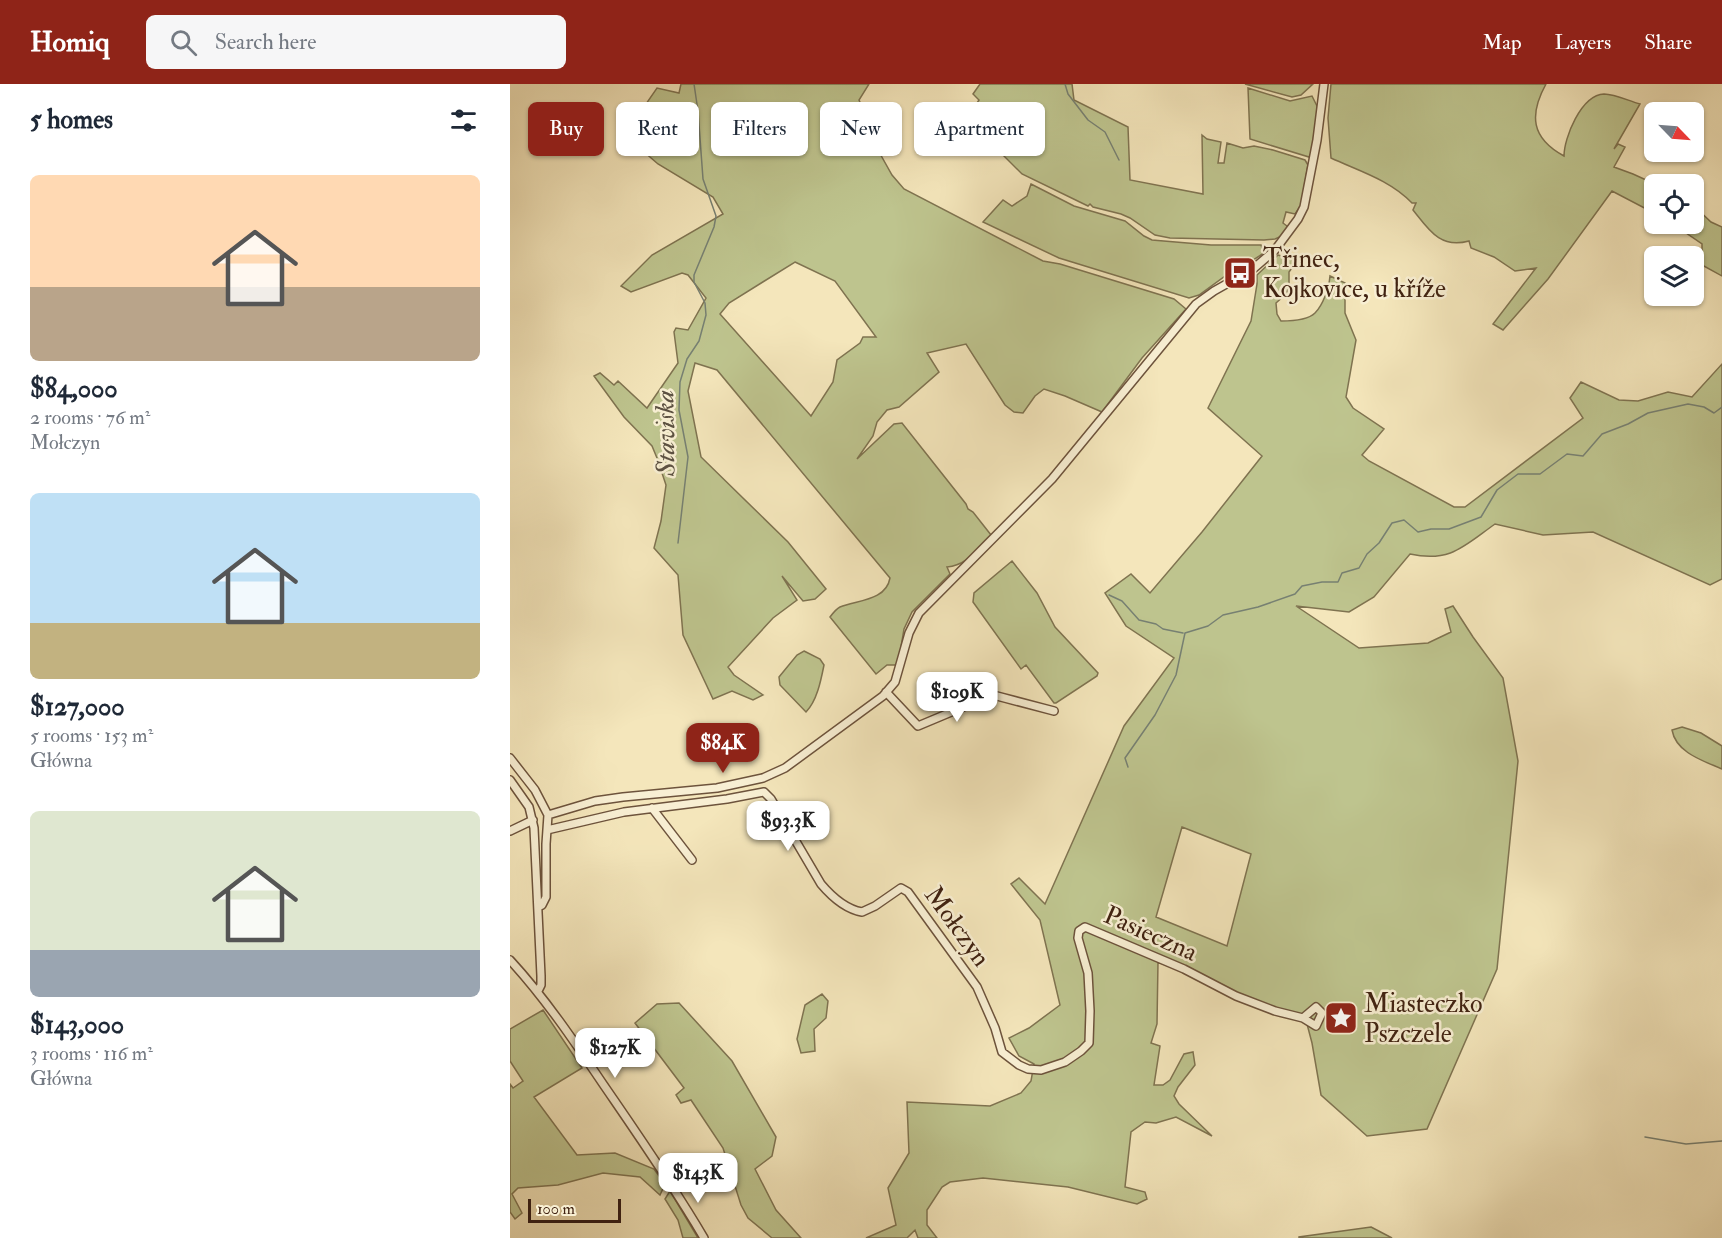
<!DOCTYPE html>
<meta charset="utf-8">
<style>
body{margin:0;font-family:"IM FELL Double Pica",serif;background:#f6f6f7;color:#1f2937;height:100vh;display:flex;flex-direction:column;font-size:22px;white-space:nowrap}
*{box-sizing:border-box;margin:0}
p{font-size:20px;color:#747a83}
.icon{flex:none;width:33px;height:33px;fill:none;stroke:currentColor;stroke-width:2;stroke-linecap:round;stroke-linejoin:round}
.map{position:relative;flex:1;overflow:hidden}
.sheet{display:flex;flex-direction:column;background:#fff;width:510px}
.sheet>*{flex:none}
.banner{position:absolute;left:18px;top:18px;width:570px;height:54px;display:flex;gap:12px}
.needle{width:39px;rotate:115deg}
.fabs{position:absolute;left:1134px;top:18px;display:grid;gap:12px}
.fabs a{display:grid;place-items:center;width:60px;height:60px;border-radius:9px;background:#fff;box-shadow:0 2px 4px #0004;font-size:30px}
.scale{position:absolute;left:18px;bottom:15px;width:93px;box-sizing:border-box;padding-left:6px;border:3px solid #402211;border-top:0;font-size:16px;line-height:21px;white-space:nowrap;color:#402211;-webkit-text-stroke:4px #f8efd3;paint-order:stroke}
.price{position:absolute;translate:-50% -51px;padding:0 14px;border-radius:12px;background:#fff;color:#222;font-size:20px;line-height:39px;filter:drop-shadow(0 2px 3px #0008)}
.price::after{content:'';position:absolute;left:50%;top:36px;width:18px;height:14px;margin-left:-9px;background:inherit;clip-path:polygon(0 0,100% 0,50% 100%)}
.price.current{background:#8f2418;color:#fff}
ul{padding:0;list-style:none}
li{display:grid;align-content:center;gap:12px;height:318px;padding:0 30px}
li span{display:grid;place-items:center;height:186px;border-radius:9px;color:#555}
li>.icon{margin-inline-start:auto}
span .icon{width:108px;height:108px;fill:#fffc;stroke-width:1}
li b{font-size:26px}
h2{display:flex;justify-content:space-between;align-items:center;height:72px;padding:0 30px;font-size:26px}
.tag{padding:0 21px;border-radius:9px;background:#fff;box-shadow:0 2px 4px #0004;font-size:21px;line-height:54px}
.tag.current{background:#8f2418;color:#fff}
header{display:flex;align-items:center;gap:36px;box-sizing:border-box;height:84px;padding:0 30px;background:#8f2418;color:#fff}
header strong{font-size:28px}
nav{display:flex;gap:33px;margin-inline-start:auto;font-size:21px}
.search{width:420px;height:54px;background:#f6f6f7;display:flex;align-items:center;gap:15px;box-sizing:border-box;padding:0 21px;border-radius:9px;color:#747a83;font-size:22px}
main{display:flex;flex:1;min-height:0}
.map>svg:first-child{display:block}
</style>
<header>
<strong>Homiq</strong>
<div class="search"><svg class="icon" aria-label="search" viewBox="0 0 24 24"><circle cx="10" cy="10" r="6"/><path d="M15 15l6 6"/></svg>Search here</div>
<nav><a>Map</a><a>Layers</a><a>Share</a></nav>
</header>
<main>
<section class="sheet">
<h2>5 homes<svg class="icon" aria-label="filters" viewBox="0 0 24 24"><path d="M4 7h16M4 17h16"/><circle cx="9" cy="7" r="2"/><circle cx="15" cy="17" r="2"/></svg></h2>
<ul>
<li><span style="background:linear-gradient(#ffd9b3 60%,#b9a48a 0)"><svg class="icon" aria-label="home" viewBox="0 0 24 24"><path d="M3 11l9-7 9 7M6 9v11h12V9"/></svg></span><div><b>$84,000</b><p>2 rooms · 76 m²</p><p>Mołczyn</p></div></li>
<li><span style="background:linear-gradient(#bfe0f5 70%,#c2b280 0)"><svg class="icon" aria-label="home" viewBox="0 0 24 24"><path d="M3 11l9-7 9 7M6 9v11h12V9"/></svg></span><div><b>$127,000</b><p>5 rooms · 153 m²</p><p>Główna</p></div></li>
<li><span style="background:linear-gradient(#dfe7d0 75%,#9aa5b1 0)"><svg class="icon" aria-label="home" viewBox="0 0 24 24"><path d="M3 11l9-7 9 7M6 9v11h12V9"/></svg></span><div><b>$143,000</b><p>3 rooms · 116 m²</p><p>Główna</p></div></li>
</ul>
</section>
<div class="map">
<svg width="1212" height="1154" viewBox="0 0 1212 1154">
<rect width="100%" height="100%" fill="#f4e6bb"/>
<filter id="stains"><feTurbulence type="fractalNoise" baseFrequency=".00333" numOctaves="4"/><feColorMatrix values="0 0 0 0 .2 0 0 0 0 .09 0 0 0 0 .02 0 0 0 .5 -.17"/></filter>
<radialGradient id="worn" r=".72"><stop offset=".6" stop-color="#630" stop-opacity="0"/><stop offset="1" stop-color="#630" stop-opacity=".3"/></radialGradient>
<!-- green -->
<path fill="#bec48e" stroke="#7f7350" stroke-width="1.5" fill-rule="evenodd" d="M 171,0 L 359,0 L 349,16 L 363,46 L 359,50 L 382,91 L 394,105 L 533,177 L 550,180 L 664,215 L 676,225 L 632,274 L 592,328 L 555,312 L 534,305 L 525,312 L 513,329 L 504,328 L 495,321 L 456,260 L 417,269 L 429,288 L 389,323 L 377,326 L 367,338 L 363,352 L 347,375 L 384,340 L 392,339 L 456,420 L 458,425 L 463,428 L 481,451 C 465,464 460,481 437,483 L 440,490 L 402,528 L 394,545 L 388,581 L 377,581 L 366,590 L 320,533 C 323,529 326,525 330,523 C 347,516 376,517 380,494 L 207,286 L 185,279 L 178,307 L 191,373 L 278,458 L 316,505 L 305,515 L 293,517 L 272,492 L 287,516 L 263,534 L 218,583 L 224,591 L 253,611 L 243,616 L 222,607 L 203,615 L 173,551 L 168,491 L 144,464 L 151,437 L 156,401 L 147,374 L 142,362 L 114,333 L 84,292 L 90,289 L 104,301 L 108,297 L 137,324 L 168,279 L 164,248 L 166,244 L 178,246 L 196,214 L 178,191 L 172,189 L 121,208 L 111,202 L 142,171 L 213,130 L 203,113 L 148,80 L 118,54 L 129,30 L 147,4 L 169,9 ZM 285,178 L 325,197 L 366,253 L 353,253 L 350,259 L 327,276 L 323,298 L 301,332 L 210,230 L 219,219 Z
M 470,0 L 562,0 L 564,16 L 618,43 L 620,96 L 693,110 L 692,51 L 697,55 L 711,58 L 708,79 L 714,79 L 717,59 L 733,64 L 744,62 L 763,66 L 795,76 L 798,81 L 791,121 L 785,130 L 776,128 L 773,139 L 777,142 C 777,149 771,153 765,155 L 754,156 L 660,154 L 645,151 L 620,134 L 611,130 L 583,123 L 580,120 L 578,122 L 512,90 L 485,63 L 455,44 L 454,39 L 469,16 L 463,10 Z
M 735,0 L 803,0 L 791,11 L 782,13 Z
M 821,0 L 1036,0 C 1019,31 1021,54 1054,72 C 1054,54 1071,11 1094,10 C 1105,10 1119,17 1130,20 L 1104,65 L 1108,60 L 1115,63 L 1104,83 L 1123,90 L 1145,100 L 1144,129 L 1102,107 L 1038,195 L 993,246 L 983,240 L 1026,184 L 1005,187 L 984,173 L 961,164 L 959,157 C 930,165 919,146 903,126 L 906,119 L 902,119 C 880,96 849,87 821,74 L 818,34 Z
M 738,4 L 780,17 L 802,12 L 808,24 L 801,70 L 799,73 L 740,55 Z
M 521,100 L 564,122 L 615,137 L 634,152 L 642,156 L 701,161 L 751,161 L 754,169 L 743,176 L 741,179 L 718,190 L 689,211 L 679,214 L 549,174 L 473,138 L 493,116 L 502,122 L 517,112 Z
M 1184,122 L 1201,138 L 1212,143 L 1212,192 L 1192,181 L 1192,160 L 1163,140 L 1184,140 Z
M 768,171 L 787,177 L 779,188 L 779,203 L 776,210 L 766,219 L 767,230 L 771,237 C 780,237 798,236 805,229 C 813,221 819,204 820,192 L 835,199 L 835,229 L 846,256 L 836,313 L 843,324 L 874,345 L 852,371 L 859,377 L 944,423 L 955,423 L 1073,334 L 1060,314 L 1071,298 L 1109,316 L 1128,317 L 1158,308 L 1182,313 L 1212,280 L 1212,495 L 1200,501 L 1083,448 L 1033,451 L 985,440 C 954,462 940,479 900,470 L 864,513 L 839,528 L 786,522 L 849,564 L 918,559 L 941,548 L 935,525 L 943,522 L 963,553 L 993,594 L 1008,677 L 987,885 L 917,1045 L 857,1052 L 811,1011 L 802,959 L 797,940 L 792,932 L 765,925 L 648,878 L 647,940 L 641,959 L 650,962 L 644,1001 L 653,1001 L 660,996 L 674,970 L 683,968 L 685,981 L 668,1003 L 664,1012 L 669,1020 L 702,1052 L 666,1033 L 646,1039 L 635,1038 L 621,1048 L 615,1103 L 635,1108 L 637,1115 L 627,1120 L 558,1103 L 473,1094 L 440,1098 L 432,1103 L 417,1126 L 417,1141 L 427,1154 L 408,1154 L 405,1146 L 397,1154 L 356,1154 L 386,1141 L 378,1104 L 399,1069 L 397,1018 L 480,1022 L 511,1009 L 521,997 L 524,980 L 509,972 L 499,954 L 519,944 L 550,921 L 530,836 L 501,800 L 509,794 L 535,820 L 614,642 L 664,574 L 616,542 L 595,509 L 621,490 L 640,509 L 692,448 L 752,372 L 698,324 L 741,237 L 747,200 L 747,191 ZM 672,743 L 741,770 L 717,862 L 646,833 Z
M 502,477 L 527,509 L 545,543 L 588,589 L 587,592 L 546,619 L 544,619 L 516,581 L 511,585 L 463,518 L 464,509 Z
M 294,567 L 310,575 L 314,581 C 311,596 307,617 296,628 L 270,601 L 269,593 L 287,571 Z
M 1172,643 L 1191,649 L 1212,662 L 1212,685 C 1194,677 1166,669 1162,646 Z
M 312,910 L 318,917 L 316,934 L 304,945 L 305,967 L 291,969 L 287,955 L 295,921 Z
M 169,919 L 222,977 L 266,1053 L 262,1072 L 245,1085 L 266,1126 L 291,1154 L 262,1154 L 238,1134 L 231,1121 L 213,1064 L 181,1016 L 171,1019 L 166,1011 L 174,1004 L 125,939 L 147,920 Z
M 33,926 L 72,984 L 24,1013 L 67,1071 L 105,1069 L 144,1085 L 155,1100 L 150,1111 L 130,1093 L 93,1089 L 48,1101 L 8,1104 L 2,1110 L 12,1129 L 5,1135 L 0,1128 L 0,1000 L 3,1004 L 13,997 L 0,977 L 0,945 Z
M 160,1107 L 188,1154 L 173,1154 L 168,1136 L 155,1115 Z
M 861,1143 L 882,1154 L 789,1154 L 789,1153 Z"/>
<g fill="none" stroke-linecap="round" stroke-linejoin="round">
<!-- stream -->
<path stroke="#778072" stroke-width="1.5" d="M 555,0 L 558,10 L 578,36 L 595,48 L 609,76
M 168,459 L 178,373 L 169,326 L 170,298 L 177,275 L 189,257 L 196,231 L 195,219 L 184,198 L 184,191 L 204,143 L 206,132 L 193,95 L 188,27 L 184,0
M 599,511 L 612,517 L 629,536 L 646,540 L 653,545 L 673,549
M 618,683 L 615,674 L 645,631 L 666,591 L 675,549 L 698,542 L 713,531 L 748,523 L 785,510 L 792,502 L 812,498 L 828,498 L 832,489 L 849,484 L 857,470 L 869,459 L 882,439 L 894,436 L 908,448 L 921,445 L 939,445 L 971,433 L 987,406 L 1008,390 L 1030,390 L 1057,370 L 1073,372 L 1092,350 L 1118,340 L 1138,329 L 1178,320 L 1194,323 L 1204,329 L 1212,323
M 1135,1053 L 1176,1060 L 1212,1057"/>
<!-- minor casing -->
<g stroke="#6d533c" stroke-width="10">
<path id="minor" d="M 376,608 L 408,642 L 470,616 L 487,612 L 544,627
M 0,674 L 25,706 L 38,731 L 36,760 L 36,813 L 32,821 L 28,823
M 0,696 L 19,723 L 24,744 L 31,892 L 31,901 L 28,907
M 142,724 L 182,776
M 38,731 L 85,717 L 113,713 L 207,704 L 253,694 L 275,684 L 373,612 L 385,598 L 399,549 L 409,529 L 542,395 L 686,220 L 704,207 L 743,185 L 765,166 L 788,135 L 794,123 L 807,56 L 814,0
M 37,746 L 114,728 L 217,715 L 254,708 L 261,715 L 311,800 C 322,813 335,825 352,828 L 365,822 L 391,804 L 398,808 L 467,903 L 485,944 L 492,968 L 509,981 L 518,985 L 531,986 L 555,978 L 571,967 L 579,959 L 580,927 L 578,889 L 568,854 L 569,847 L 575,843 L 674,885 L 726,912 L 765,927 L 793,934 L 806,942 L 812,929 L 806,923 L 793,934
M 0,747 L 23,736
M 0,876 C 35,914 64,957 93,1000 C 128,1051 163,1101 194,1154"/>
</g>
<!-- minor -->
<use href="#minor" stroke="#f8efd3" stroke-width="7"/>
</g>
<!-- icons -->
<defs>
<g id="bus-square" transform="scale(1.725)"><rect x="-9" y="-9" width="18" height="18" rx="4" fill="#8f2418" stroke="#f8efd3"/><path d="M-5-6H5V4H4V6H2V4H-2V6H-4V4H-5ZM-3.5-4V0h7V-4ZM-3.5 1.2v1.5H-2V1.2ZM2 1.2v1.5H3.5V1.2Z" fill="#fff"/></g>
<g id="sight-square" transform="scale(1.725)"><rect x="-9" y="-9" width="18" height="18" rx="4" fill="#8f2418" stroke="#f8efd3"/><path d="M0-6L1.8-2.2L6-1.7L2.9 1.2L3.7 5.4L0 3.3L-3.7 5.4L-2.9 1.2L-6-1.7L-1.8-2.2Z" fill="#fff"/></g>
</defs>
<g fill-rule="evenodd">
<use href="#bus-square" x="730" y="189"/>
<use href="#sight-square" x="831" y="934"/>
</g>
<g text-anchor="middle" stroke-width="5" stroke-linejoin="round" paint-order="stroke">
<!-- poi labels -->
<g font-size="26" fill="#402211" stroke="#f8efd3" text-anchor="start">
<text x="753" y="183">Třinec,<tspan x="753" dy="30">Kojkovice, u kříže</tspan></text>
<text x="854" y="928">Miasteczko<tspan x="854" dy="30">Pszczele</tspan></text>
</g>
<!-- street labels -->
<g font-size="26" fill="#402211" stroke="#f8efd3">
<text transform="translate(448 842) rotate(54)" y="9">Mołczyn</text>
<text transform="translate(641 849) rotate(24)" y="9">Pasieczna</text>
</g>
<!-- water labels -->
<g font-size="27" font-style="italic" fill="#5c5142" stroke="#f8efd3">
<text transform="translate(155 349) rotate(-91)" y="9">Staviska</text>
</g>
</g>
<rect width="100%" height="100%" filter="url(#stains)"/>
<rect width="100%" height="100%" fill="url(#worn)"/>
</svg>
<div class="fabs">
<a><svg class="needle" viewBox="-14 -14 28 28"><path d="M0-13l5 13h-10z" fill="#e53935"/><path d="M0 13l5-13h-10z" fill="#747a83"/></svg></a>
<a><svg class="icon" aria-label="locate" viewBox="0 0 24 24"><circle cx="12" cy="12" r="6"/><path d="M12 2v4M12 18v4M2 12h4M18 12h4"/></svg></a>
<a><svg class="icon" aria-label="layers" viewBox="0 0 24 24"><path d="M12 4l9 5-9 5-9-5zM3 14l9 5 9-5"/></svg></a>
</div>
<div class="scale">100 m</div>
<b class="price" style="left:447px;top:639px">$109K</b>
<b class="price current" style="left:213px;top:690px">$84K</b>
<b class="price" style="left:278px;top:768px">$93.3K</b>
<b class="price" style="left:105px;top:995px">$127K</b>
<b class="price" style="left:188px;top:1120px">$143K</b>
<div class="banner">
<a class="tag current">Buy</a>
<a class="tag">Rent</a>
<a class="tag">Filters</a>
<a class="tag">New</a>
<a class="tag">Apartment</a>
</div>
</div>
</main>
